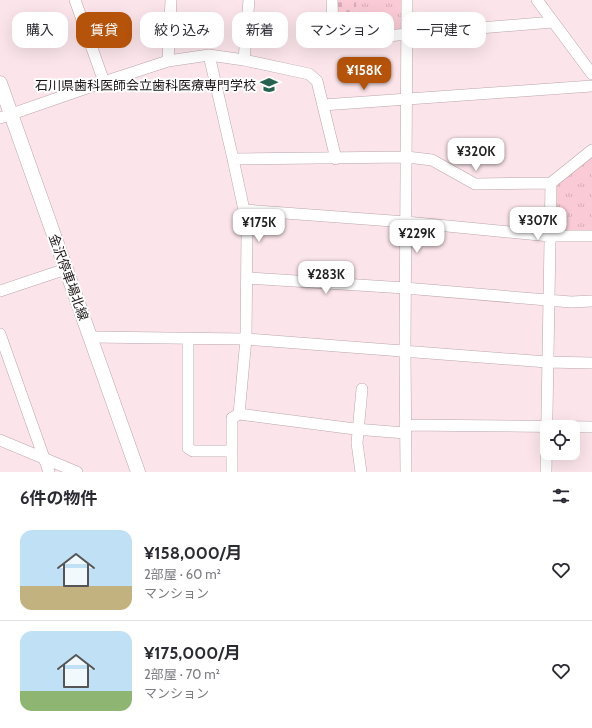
<!DOCTYPE html>
<html lang="ja">
<meta charset="utf-8">
<style>
body{margin:0;font-family:Cabin,"Noto Sans JP",sans-serif;background:#f7f7f7;color:#2b2b33;height:100vh;display:flex;flex-direction:column;font-size:15px;white-space:nowrap}
*{box-sizing:border-box;margin:0}
p{font-size:13px;color:#7c7c81}
.icon{flex:none;width:22px;height:22px;fill:none;stroke:currentColor;stroke-width:2;stroke-linecap:round;stroke-linejoin:round}
.map{position:relative;height:472px;overflow:hidden}
.side{display:flex;flex-direction:column;background:#fff;flex:1}
.side>*{flex:none}
.banner{position:absolute;left:12px;top:12px;width:568px;height:36px;display:flex;gap:8px}
.tools{position:absolute;left:540px;top:420px;display:grid;gap:8px}
.tools a{display:grid;place-items:center;width:40px;height:40px;border-radius:8px;background:#fff;box-shadow:0 4px 16px #0002;font-size:20px}
.price{position:absolute;translate:-50% -34px;padding:0 9px;border-radius:8px;background:#fff;color:#222;font-size:13px;line-height:26px;filter:drop-shadow(0 1px 2px #0008)}
.price::after{content:'';position:absolute;left:50%;top:24px;width:12px;height:9px;margin-left:-6px;background:inherit;clip-path:polygon(0 0,100% 0,50% 100%)}
.price.active{background:#b45309;color:#fff}
ul{padding:0;list-style:none}
li{display:flex;align-items:center;gap:12px;height:100px;padding:0 20px}
li+li{border-top:1px solid #e1e1e2}
li span{display:grid;place-items:center;flex:none;width:112px;height:80px;border-radius:12px;color:#555}
li>.icon{margin-inline-start:auto}
span .icon{width:48px;height:48px;fill:#fffc;stroke-width:1}
li b{font-size:17px}
h2{display:flex;justify-content:space-between;align-items:center;height:48px;padding:0 20px;font-size:17px}
.chip{padding:0 14px;border-radius:12px;background:#fff;box-shadow:0 4px 16px #0002;font-size:14px;line-height:36px}
.chip.active{background:#b45309;color:#fff}
.map>svg:first-child{display:block}
</style>
<div class="map">
<svg width="592" height="472" viewBox="0 0 592 472">
<defs>
<pattern id="grass-tufts" width="24" height="20" patternUnits="userSpaceOnUse"><rect width="24" height="20" fill="#facbd6"/><path d="M3 7l-1-3M5 7V3M7 7l1-3M15 17l-1-3M17 17v-4M19 17l1-3" fill="none" stroke="#d6adb7"/></pattern>
<pattern id="cemetery-stones" width="16" height="16" patternUnits="userSpaceOnUse"><rect width="16" height="16" fill="#facbd6"/><path d="M2 7V4a2 2 0 0 1 4 0v3zM10 15v-3a2 2 0 0 1 4 0v3z" fill="#d6adb7"/></pattern>
</defs>
<rect width="100%" height="100%" fill="#fbe5ea"/>
<!-- grass -->
<path fill="url(#grass-tufts)" d="M 356,0 L 405,0 L 405,22 L 400,32 L 357,36 Z
M 592,154 L 592,232 L 557,229 L 557,179 Z"/>
<!-- cemetery -->
<path fill="url(#cemetery-stones)" d="M 336,0 L 356,0 L 357,36 L 343,37 L 336,31 Z"/>
<g fill="none" stroke-linecap="round" stroke-linejoin="round">
<!-- minor casing -->
<g stroke="#bba6ab" stroke-width="12">
<path id="minor" d="M 75,0 L 104,82
M 332,0 L 333,33 L 341,41 L 407,34 L 553,22
M 537,0 L 592,74
M 209,55 L 233,159 L 244,210 L 247,232 L 246,339 L 239,414 L 232,418 L 232,472
M 244,60 L 309,74 L 317,81 L 336,159
M 168,61 L 171,0
M 323,105 L 592,86
M 0,118 L 104,82 L 168,61 L 209,55 L 244,60 L 249,0
M 233,159 L 407,157 L 432,160 L 475,184 L 551,183 L 592,150
M 244,210 L 406,222 L 550,236 L 592,236
M 248,278 L 405,288 L 571,302 L 592,301
M 0,291 L 66,269
M 0,334 L 49,472
M 91,337 L 246,339 L 547,362 L 592,363
M 188,338 L 188,448 L 193,451 L 232,451
M 239,414 L 355,429 L 405,433
M 405,425 L 592,427
M 0,440 L 77,472
M 361,472 L 357,443 L 362,389
M 406,472 L 405,351 L 407,0
M 546,472 L 551,183"/>
</g>
<!-- major casing -->
<g stroke="#bba6ab" stroke-width="15">
<path id="major" d="M 0,83 L 138,472"/>
</g>
<!-- minor -->
<use href="#minor" stroke="#fff" stroke-width="11"/>
<!-- major -->
<use href="#major" stroke="#fff" stroke-width="14"/>
</g>
<!-- icons -->
<defs>
<g id="school-bare" transform="scale(1.38)"><path d="M0-5L7-2L0 1L-7-2ZM-4 1L0 2.5L4 1V4Q0 6-4 4Z" fill="#256350" stroke="#fff" stroke-width="2.5" paint-order="stroke"/></g>
</defs>
<g fill-rule="evenodd">
<use href="#school-bare" x="269" y="85"/>
</g>
<g text-anchor="middle" stroke-width="4" stroke-linejoin="round" paint-order="stroke">
<!-- poi labels -->
<g font-size="13" fill="#1d1517" stroke="#fff" text-anchor="end">
<text x="256" y="90">石川県歯科医師会立歯科医療専門学校</text>
</g>
<!-- street labels -->
<g font-size="13" fill="#1d1517" stroke="#fff">
<text transform="translate(69 277) rotate(70)" y="5">金沢停車場北線</text>
</g>
</g>
</svg>
<div class="tools">
<a><svg class="icon" aria-label="locate" viewBox="0 0 24 24"><circle cx="12" cy="12" r="6"/><path d="M12 2v4M12 18v4M2 12h4M18 12h4"/></svg></a>
</div>
<b class="price active" style="left:364px;top:91px">¥158K</b>
<b class="price" style="left:476px;top:172px">¥320K</b>
<b class="price" style="left:538px;top:241px">¥307K</b>
<b class="price" style="left:259px;top:243px">¥175K</b>
<b class="price" style="left:417px;top:254px">¥229K</b>
<b class="price" style="left:326px;top:295px">¥283K</b>
<div class="banner">
<a class="chip">購入</a>
<a class="chip active">賃貸</a>
<a class="chip">絞り込み</a>
<a class="chip">新着</a>
<a class="chip">マンション</a>
<a class="chip">一戸建て</a>
</div>
</div>
<section class="side">
<h2>6件の物件<svg class="icon" aria-label="filters" viewBox="0 0 24 24"><path d="M4 7h16M4 17h16"/><circle cx="9" cy="7" r="2"/><circle cx="15" cy="17" r="2"/></svg></h2>
<ul>
<li><span style="background:linear-gradient(#bfe0f5 70%,#c2b280 0)"><svg class="icon" aria-label="home" viewBox="0 0 24 24"><path d="M3 11l9-7 9 7M6 9v11h12V9"/></svg></span><div><b>¥158,000/月</b><p>2部屋 · 60 m²</p><p>マンション</p></div><svg class="icon" aria-label="heart" viewBox="0 0 24 24"><path d="M12 20l-8-8c-3-5 5-10 8-4 3-6 11-1 8 4z"/></svg></li>
<li><span style="background:linear-gradient(#bfe0f5 75%,#8fb573 0)"><svg class="icon" aria-label="home" viewBox="0 0 24 24"><path d="M3 11l9-7 9 7M6 9v11h12V9"/></svg></span><div><b>¥175,000/月</b><p>2部屋 · 70 m²</p><p>マンション</p></div><svg class="icon" aria-label="heart" viewBox="0 0 24 24"><path d="M12 20l-8-8c-3-5 5-10 8-4 3-6 11-1 8 4z"/></svg></li>
</ul>
</section>
